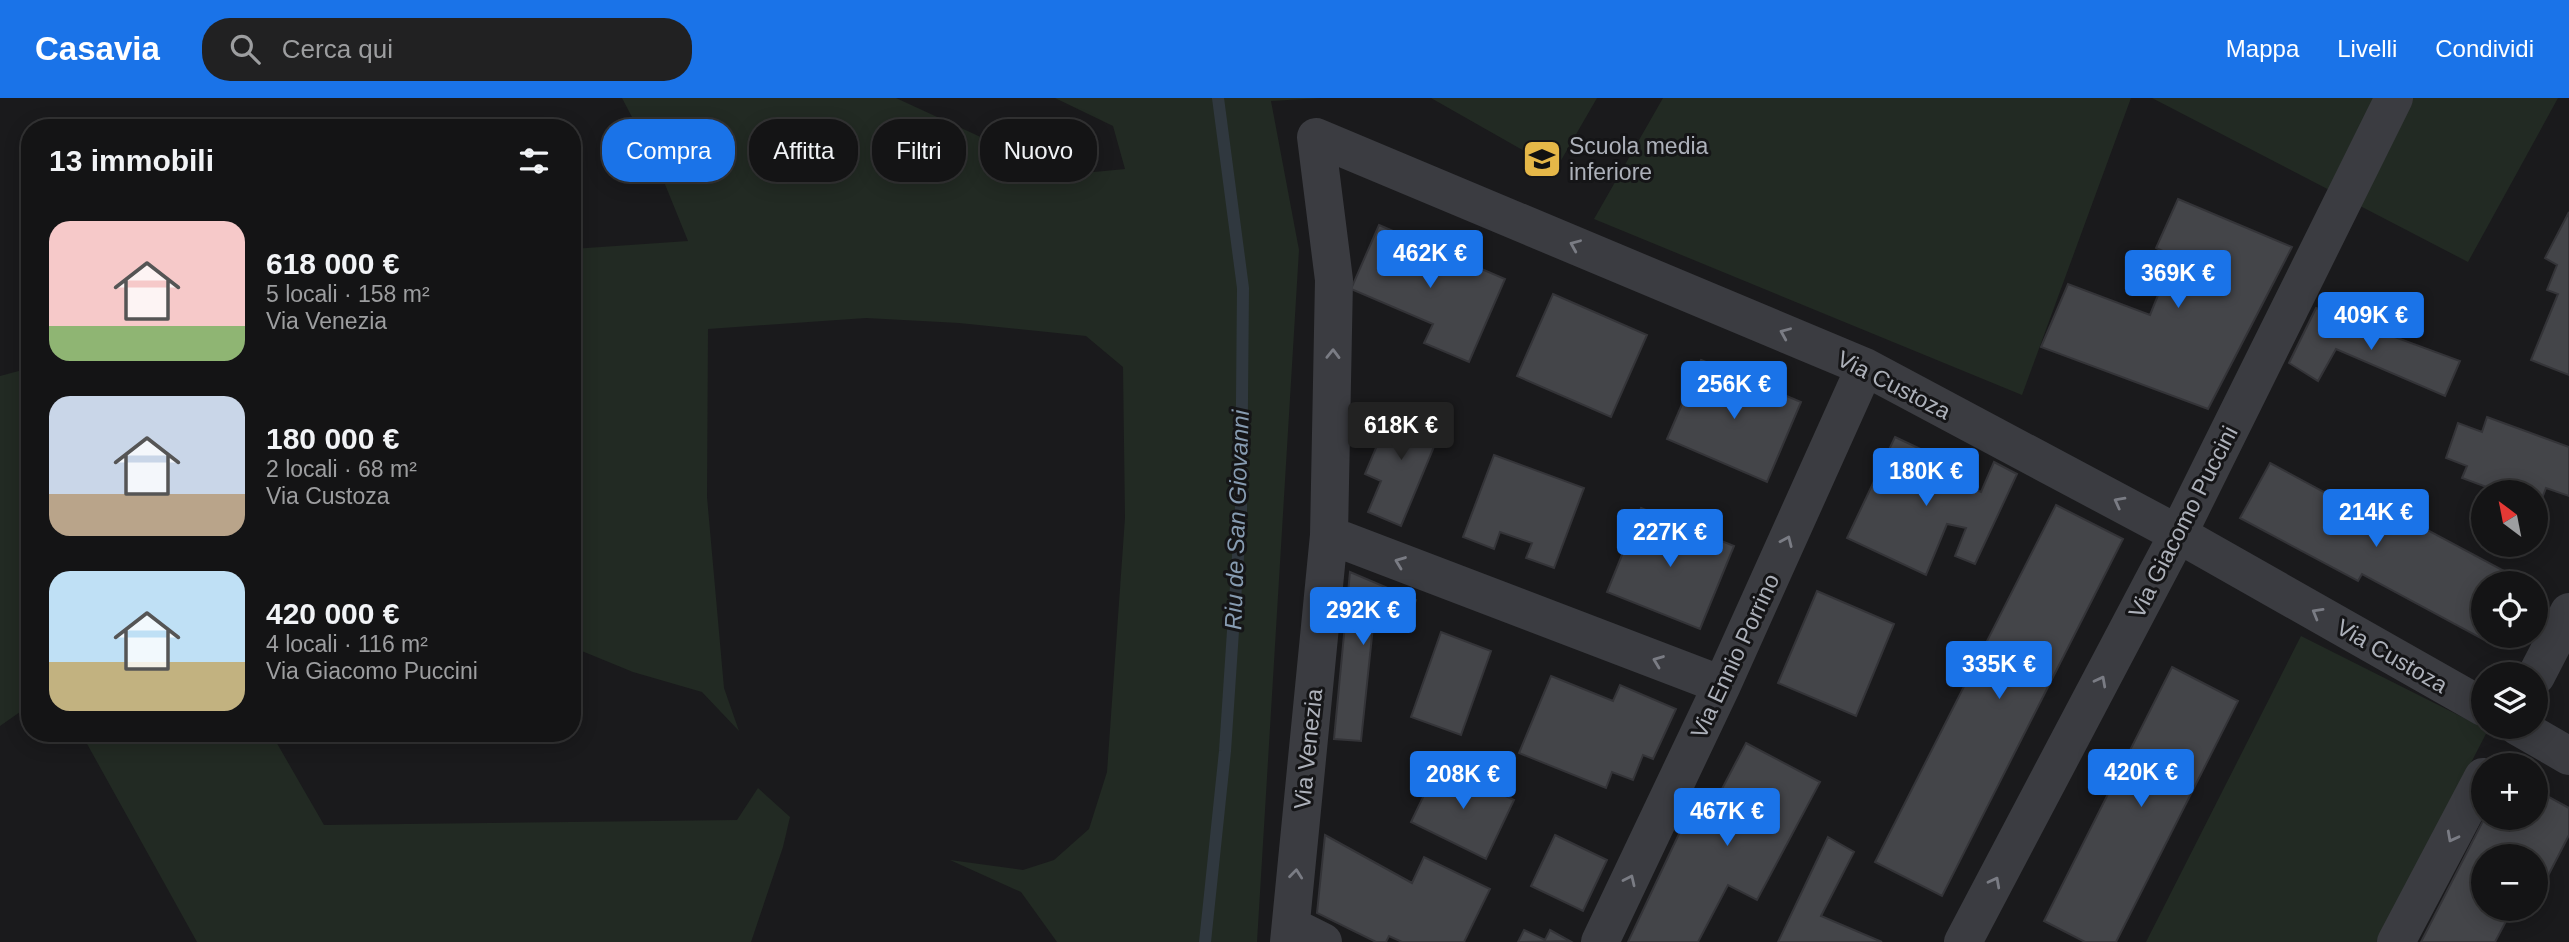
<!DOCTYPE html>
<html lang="it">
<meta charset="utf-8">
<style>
body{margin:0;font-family:Helvetica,sans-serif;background:#212122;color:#f1f3f6;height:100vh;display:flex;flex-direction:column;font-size:26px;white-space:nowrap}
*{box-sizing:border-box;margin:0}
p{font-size:23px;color:#9d9ea0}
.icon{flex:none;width:38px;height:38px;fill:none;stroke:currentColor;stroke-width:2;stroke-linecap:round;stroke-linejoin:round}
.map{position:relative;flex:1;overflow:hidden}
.drawer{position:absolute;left:21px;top:21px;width:560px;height:623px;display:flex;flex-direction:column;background:#141415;border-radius:28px;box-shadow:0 4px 18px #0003,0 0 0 2px #333334}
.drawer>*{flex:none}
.hud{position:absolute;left:602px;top:21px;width:665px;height:63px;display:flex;gap:14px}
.needle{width:46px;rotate:328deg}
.controls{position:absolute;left:2471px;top:382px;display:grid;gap:14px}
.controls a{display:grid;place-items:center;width:77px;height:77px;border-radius:50%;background:#141415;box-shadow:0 4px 18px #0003,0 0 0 2px #333334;font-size:35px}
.price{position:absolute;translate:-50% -60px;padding:0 16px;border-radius:7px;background:#1a73e8;color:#fff;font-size:23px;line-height:46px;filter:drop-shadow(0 2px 4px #0008)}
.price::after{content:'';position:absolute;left:50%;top:42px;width:21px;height:16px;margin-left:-10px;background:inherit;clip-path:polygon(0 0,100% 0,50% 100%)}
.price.current{background:#222;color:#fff}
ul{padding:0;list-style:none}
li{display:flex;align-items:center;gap:21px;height:175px;padding:0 28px}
li span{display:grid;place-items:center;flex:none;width:196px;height:140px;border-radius:21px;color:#555}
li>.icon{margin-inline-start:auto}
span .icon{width:84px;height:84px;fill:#fffc;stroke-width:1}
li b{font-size:30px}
h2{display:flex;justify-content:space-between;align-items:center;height:84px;padding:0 28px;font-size:30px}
.chip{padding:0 24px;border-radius:28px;background:#141415;box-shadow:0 4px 18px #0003,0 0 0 2px #333334;font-size:24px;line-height:63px}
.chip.current{background:#1a73e8;color:#fff}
header{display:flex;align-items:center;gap:42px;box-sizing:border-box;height:98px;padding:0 35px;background:#1a73e8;color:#fff}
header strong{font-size:33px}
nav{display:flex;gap:38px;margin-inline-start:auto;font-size:24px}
.search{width:490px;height:63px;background:#212122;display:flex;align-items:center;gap:18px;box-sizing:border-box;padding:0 24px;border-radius:28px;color:#9d9ea0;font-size:26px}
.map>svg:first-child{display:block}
</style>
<header>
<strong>Casavia</strong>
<div class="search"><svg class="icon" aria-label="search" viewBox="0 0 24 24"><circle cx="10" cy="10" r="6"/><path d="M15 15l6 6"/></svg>Cerca qui</div>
<nav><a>Mappa</a><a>Livelli</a><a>Condividi</a></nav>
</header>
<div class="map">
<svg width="2569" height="844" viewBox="0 0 2569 844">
<rect width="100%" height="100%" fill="#1a1a1c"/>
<!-- green -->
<path fill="#222a23" d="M 622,0 L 896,0 L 1063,77 L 1125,71 L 1113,28 L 1055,0 L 1321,0 L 1271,3 L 1299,152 L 1257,844 L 1057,844 L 1021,794 L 950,762 L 1023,772 L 1054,762 L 1089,731 L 1107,674 L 1125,420 L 1123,269 L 1086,238 L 959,225 L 866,220 L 708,231 L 707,399 L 724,590 L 739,633 L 702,594 L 633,574 L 572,549 L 572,151 L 688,143 L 658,69 Z
M 1431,0 L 1597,0 L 1556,71 Z
M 1663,0 L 2131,0 L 2022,297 L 1594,121 Z
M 2152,0 L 2558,0 L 2468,164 Z
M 30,270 L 30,607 L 0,628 L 0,278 Z
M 2301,538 L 2488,632 L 2378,844 L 2146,844 Z
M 81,635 L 271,635 L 324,727 L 737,722 L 758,690 L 790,719 L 783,749 L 751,844 L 197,844 Z"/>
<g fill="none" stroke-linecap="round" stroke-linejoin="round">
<!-- stream -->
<path stroke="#30383f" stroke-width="12" d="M 1205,844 L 1225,653 L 1241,413 L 1243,190 L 1218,0"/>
</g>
<!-- building -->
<path fill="#444549" stroke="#343438" stroke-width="2" d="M 2178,101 L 2292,149 L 2208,311 L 2041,249 L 2068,186 L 2150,217 L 2174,158 L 2156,150 Z
M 2569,114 L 2569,277 L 2531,262 L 2558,196 L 2547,192 L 2557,167 L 2545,160 Z
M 1379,127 L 1505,181 L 1469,264 L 1424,245 L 1433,226 L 1351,191 Z
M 1553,196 L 1647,237 L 1611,319 L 1517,278 Z
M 2316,210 L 2460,263 L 2445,298 L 2336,251 L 2318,283 L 2289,265 Z
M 1701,262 L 1801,304 L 1767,384 L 1667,341 Z
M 1394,307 L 1443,327 L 1401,428 L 1368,414 L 1381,383 L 1365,376 Z
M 2487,319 L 2569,349 L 2569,398 L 2546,390 L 2539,408 L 2536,407 L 2536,394 L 2500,394 L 2462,380 L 2467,368 L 2446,360 L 2458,325 L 2482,334 Z
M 1895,339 L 1946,363 L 1940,379 L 1981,394 L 1994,364 L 2017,376 L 1975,466 L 1955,458 L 1966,430 L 1947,426 L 1926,477 L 1847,440 Z
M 1494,357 L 1584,390 L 1554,470 L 1526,460 L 1532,445 L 1500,434 L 1494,451 L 1463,439 Z
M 2270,365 L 2385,427 L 2392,413 L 2521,482 L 2520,485 L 2483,485 L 2483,537 L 2492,537 L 2488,544 L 2362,476 L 2358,483 L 2240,420 Z
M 2056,407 L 2123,441 L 1942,798 L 1875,764 Z
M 1641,410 L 1734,448 L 1700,531 L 1607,494 Z
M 1350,474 L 1416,502 L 1405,532 L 1374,519 L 1361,643 L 1334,641 Z
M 1817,493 L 1894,526 L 1856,618 L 1778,585 Z
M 1441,534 L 1491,553 L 1461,637 L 1411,619 Z
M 2172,569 L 2238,603 L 2116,844 L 2085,844 L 2044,823 Z
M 1551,578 L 1613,603 L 1620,587 L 1676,611 L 1653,661 L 1643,657 L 1633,682 L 1612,674 L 1606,690 L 1519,655 Z
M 1746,645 L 1820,684 L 1757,802 L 1728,787 L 1698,844 L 1628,844 L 1685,723 L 1701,731 Z
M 1439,666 L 1514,702 L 1486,761 L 1411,724 Z
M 2536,692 L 2569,710 L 2569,737 L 2536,801 L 2536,758 L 2483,758 L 2483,810 L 2513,810 L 2495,844 L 2421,844 L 2485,719 L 2536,719 Z
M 1325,737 L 1412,785 L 1424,759 L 1490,791 L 1464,844 L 1402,844 L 1389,838 L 1386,844 L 1376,844 L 1317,815 Z
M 1555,737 L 1607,762 L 1583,813 L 1531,788 Z
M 1828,739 L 1854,754 L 1821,818 L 1882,844 L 1778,844 Z
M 1524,832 L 1545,842 L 1550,832 L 1570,843 L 1518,844 Z"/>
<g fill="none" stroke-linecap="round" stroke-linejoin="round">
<!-- minor -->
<path stroke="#3b3c41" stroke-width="38" d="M 1329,437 L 1722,587
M 2536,578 L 2569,514
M 2517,628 L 2569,658
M 1291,828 L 1323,844
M 1289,844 L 1329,437 L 1334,182 L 1316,39 L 1865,269 L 2178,436 L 2483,609
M 1600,844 L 1722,587 L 1865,269
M 1963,844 L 2178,436 L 2394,0
M 2396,844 L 2483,679"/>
</g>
<!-- one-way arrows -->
<defs><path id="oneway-chevron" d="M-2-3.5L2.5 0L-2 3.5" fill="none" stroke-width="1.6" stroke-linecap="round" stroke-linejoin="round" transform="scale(1.75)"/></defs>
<g stroke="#7a7c84">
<use href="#oneway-chevron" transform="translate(1575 147) rotate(-157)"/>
<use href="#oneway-chevron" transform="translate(1785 235) rotate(-157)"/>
<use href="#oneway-chevron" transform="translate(1333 256) rotate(-89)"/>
<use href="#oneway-chevron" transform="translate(2119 404) rotate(-152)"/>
<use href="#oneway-chevron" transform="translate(1787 443) rotate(-66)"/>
<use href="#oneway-chevron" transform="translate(1400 464) rotate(-159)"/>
<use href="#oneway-chevron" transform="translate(2317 515) rotate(-150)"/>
<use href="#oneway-chevron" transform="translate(1658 563) rotate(-159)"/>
<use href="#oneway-chevron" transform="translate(2101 583) rotate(-62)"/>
<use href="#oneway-chevron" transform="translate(2452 739) rotate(118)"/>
<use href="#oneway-chevron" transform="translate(1296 776) rotate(-84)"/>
<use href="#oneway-chevron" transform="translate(1630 782) rotate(-65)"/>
<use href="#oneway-chevron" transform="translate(1995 784) rotate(-62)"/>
</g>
<!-- icons -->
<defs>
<g id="school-square" transform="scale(2.0125)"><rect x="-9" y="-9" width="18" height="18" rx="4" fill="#e5b748" stroke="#151517"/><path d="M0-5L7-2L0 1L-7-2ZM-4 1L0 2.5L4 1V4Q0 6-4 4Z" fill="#111"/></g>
</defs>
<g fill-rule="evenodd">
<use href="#school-square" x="1542" y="61"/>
</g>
<g text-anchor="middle" stroke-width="6" stroke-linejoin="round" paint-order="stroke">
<!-- poi labels -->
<g font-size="23" fill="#adb1ba" stroke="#151517" text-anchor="start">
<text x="1569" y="56">Scuola media<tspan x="1569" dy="26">inferiore</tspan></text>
</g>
<!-- street labels -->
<g font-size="23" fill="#adb1ba" stroke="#151517">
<text transform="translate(1894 287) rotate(27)" y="8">Via Custoza</text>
<text transform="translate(2183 424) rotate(-63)" y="8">Via Giacomo Puccini</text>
<text transform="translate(1735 558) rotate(-65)" y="8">Via Ennio Porrino</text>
<text transform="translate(2392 558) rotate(30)" y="8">Via Custoza</text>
<text transform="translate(1308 651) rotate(-84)" y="8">Via Venezia</text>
</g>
<!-- water labels -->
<g font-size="24" font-style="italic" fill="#879cb2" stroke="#151517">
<text transform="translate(1237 422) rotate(-88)" y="8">Riu de San Giovanni</text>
</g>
</g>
</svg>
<div class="controls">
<a><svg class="needle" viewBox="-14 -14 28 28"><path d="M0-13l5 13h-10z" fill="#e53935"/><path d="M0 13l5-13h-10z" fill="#9d9ea0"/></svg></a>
<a><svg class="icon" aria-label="locate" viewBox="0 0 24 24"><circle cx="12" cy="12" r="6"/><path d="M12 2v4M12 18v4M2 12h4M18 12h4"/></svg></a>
<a><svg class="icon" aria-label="layers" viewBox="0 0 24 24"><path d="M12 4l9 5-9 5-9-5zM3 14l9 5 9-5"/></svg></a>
<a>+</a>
<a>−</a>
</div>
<b class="price" style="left:1430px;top:192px">462K €</b>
<b class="price" style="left:2178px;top:212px">369K €</b>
<b class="price" style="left:2371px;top:254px">409K €</b>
<b class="price" style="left:1734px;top:323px">256K €</b>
<b class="price current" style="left:1401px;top:364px">618K €</b>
<b class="price" style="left:1926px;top:410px">180K €</b>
<b class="price" style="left:2376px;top:451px">214K €</b>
<b class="price" style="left:1670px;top:471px">227K €</b>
<b class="price" style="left:1363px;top:549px">292K €</b>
<b class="price" style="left:1999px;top:603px">335K €</b>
<b class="price" style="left:2141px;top:711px">420K €</b>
<b class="price" style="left:1463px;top:713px">208K €</b>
<b class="price" style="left:1727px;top:750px">467K €</b>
<div class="hud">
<a class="chip current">Compra</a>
<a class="chip">Affitta</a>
<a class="chip">Filtri</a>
<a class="chip">Nuovo</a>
</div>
<section class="drawer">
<h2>13 immobili<svg class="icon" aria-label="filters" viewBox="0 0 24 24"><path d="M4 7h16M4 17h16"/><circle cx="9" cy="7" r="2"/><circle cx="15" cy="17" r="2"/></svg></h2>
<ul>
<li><span style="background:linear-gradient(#f6c9c9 75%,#8fb573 0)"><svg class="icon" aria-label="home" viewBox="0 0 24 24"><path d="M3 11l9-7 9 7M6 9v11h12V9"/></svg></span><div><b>618 000 €</b><p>5 locali · 158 m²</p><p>Via Venezia</p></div></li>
<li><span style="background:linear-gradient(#c9d6e8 70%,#b9a48a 0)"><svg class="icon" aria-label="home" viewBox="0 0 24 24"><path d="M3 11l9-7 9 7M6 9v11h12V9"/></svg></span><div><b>180 000 €</b><p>2 locali · 68 m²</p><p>Via Custoza</p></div></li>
<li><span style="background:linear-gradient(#bfe0f5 65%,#c2b280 0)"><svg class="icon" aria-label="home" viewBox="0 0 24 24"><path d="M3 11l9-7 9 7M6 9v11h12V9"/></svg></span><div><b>420 000 €</b><p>4 locali · 116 m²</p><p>Via Giacomo Puccini</p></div></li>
</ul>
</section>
</div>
